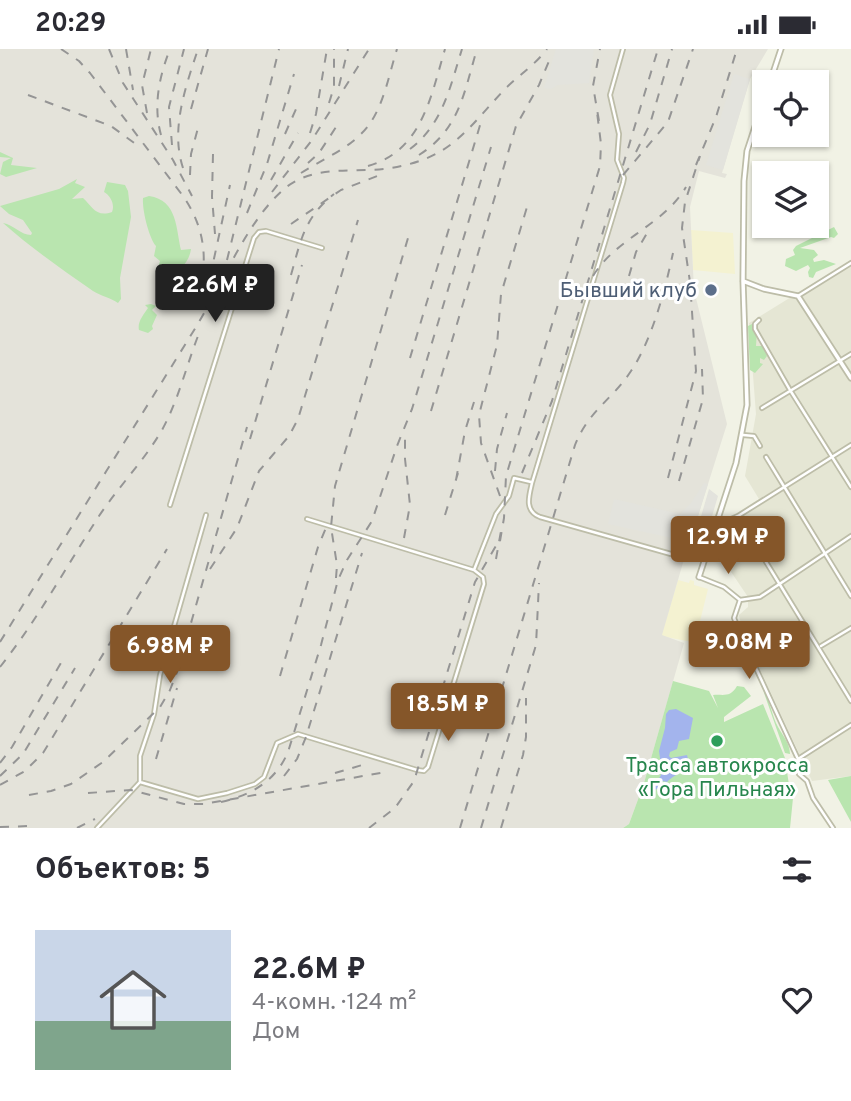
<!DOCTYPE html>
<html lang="ru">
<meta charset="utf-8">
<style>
body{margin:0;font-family:Overpass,sans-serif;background:#f7f7f7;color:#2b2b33;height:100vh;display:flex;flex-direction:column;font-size:26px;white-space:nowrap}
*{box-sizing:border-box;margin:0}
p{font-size:23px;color:#7c7c81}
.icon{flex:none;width:38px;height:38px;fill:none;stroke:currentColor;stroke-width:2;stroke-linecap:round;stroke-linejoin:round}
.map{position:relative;height:779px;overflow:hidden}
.details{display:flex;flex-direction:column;background:#fff;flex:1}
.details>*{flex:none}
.fabs{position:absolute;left:752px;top:21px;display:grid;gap:14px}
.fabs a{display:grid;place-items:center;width:77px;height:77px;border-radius:0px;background:#fff;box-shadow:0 2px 5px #0004;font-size:35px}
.price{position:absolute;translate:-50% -60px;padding:0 16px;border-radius:7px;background:#855629;color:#fff;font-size:23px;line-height:46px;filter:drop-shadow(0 2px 4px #0008)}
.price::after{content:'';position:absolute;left:50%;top:42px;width:21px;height:16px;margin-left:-10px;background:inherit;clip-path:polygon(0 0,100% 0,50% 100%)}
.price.current{background:#222;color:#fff}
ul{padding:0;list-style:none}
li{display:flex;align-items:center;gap:21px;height:175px;padding:0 35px}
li+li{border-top:2px solid #e1e1e2}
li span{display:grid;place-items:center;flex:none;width:196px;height:140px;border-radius:0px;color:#555}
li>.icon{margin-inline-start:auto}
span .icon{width:84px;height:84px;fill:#fffc;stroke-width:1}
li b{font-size:30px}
h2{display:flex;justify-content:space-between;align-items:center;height:84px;padding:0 35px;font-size:30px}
.status{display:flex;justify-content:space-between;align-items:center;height:49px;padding:0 35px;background:#fff;direction:ltr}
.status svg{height:19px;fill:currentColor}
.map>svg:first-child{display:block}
</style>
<div class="status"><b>20:29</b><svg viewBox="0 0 49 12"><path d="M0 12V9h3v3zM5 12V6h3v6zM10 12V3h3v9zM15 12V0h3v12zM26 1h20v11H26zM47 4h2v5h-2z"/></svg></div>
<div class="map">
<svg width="851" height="779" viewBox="0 0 851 779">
<rect width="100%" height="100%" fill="#f1f2e5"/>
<!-- residential -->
<path fill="#e5e6d4" d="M 851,211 L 851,727 L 812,732 L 743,584 L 739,566 L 748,558 L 748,548 L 719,505 L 748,483 L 737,464 L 759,450 L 745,427 L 756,365 L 749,274 Z"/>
<!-- commercial -->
<path fill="#f4f2d1" d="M 691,181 L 733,184 L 735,225 L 693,221 Z
M 678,531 L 689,534 L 690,531 L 694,532 L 694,536 L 708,540 L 696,588 L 692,593 L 661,587 Z"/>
<!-- industrial -->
<path fill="#e4e3da" d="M 0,0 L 768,0 L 750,30 L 722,124 L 727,125 L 725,129 L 699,122 L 690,158 L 694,241 L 727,375 L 690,492 L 693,494 L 691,501 L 687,500 L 662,586 L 684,594 L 644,734 L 629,775 L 623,779 L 0,779 Z"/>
<!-- green -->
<path fill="#b9e5af" d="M 0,103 L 13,109 L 11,116 L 37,119 L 6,128 L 0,125 L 3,113 L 11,109 L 0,108 Z
M 77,130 L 75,134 L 85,138 L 72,150 L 83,149 C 92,157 96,169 112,163 C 115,156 111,147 104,143 L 107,133 L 125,136 L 128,142 L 131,168 L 120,229 L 121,250 L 118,254 C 111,249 101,247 93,242 C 63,221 31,199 3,174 C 14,176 21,186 31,186 L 32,184 L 23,171 L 9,165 L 0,157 L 59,140 Z
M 149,147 C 178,151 176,181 181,201 L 191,200 C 189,216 173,231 157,222 L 160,212 L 154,207 L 156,197 C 149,189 142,161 143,149 Z
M 834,178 L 838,185 L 834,189 L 831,188 L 800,199 L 814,201 L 818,206 L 813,210 L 814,213 L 824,211 L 836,215 L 816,223 L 813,229 L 809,228 L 808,223 L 810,219 L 808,216 L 796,222 L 785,217 L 786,210 L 795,206 L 793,201 L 796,197 Z
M 151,255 L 156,257 L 152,261 L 157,266 L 152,277 L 153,280 L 148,284 L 139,281 C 137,273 144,265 148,259 L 145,256 Z
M 752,275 L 757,281 L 756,297 L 763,297 L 767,307 L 764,311 L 760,309 L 760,314 L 763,315 L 755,324 L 750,321 L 748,277 Z
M 673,632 L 709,642 L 718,659 L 713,646 C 724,645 730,649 737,637 L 744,638 L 751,647 L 724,668 L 724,673 L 763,655 L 785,709 L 789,736 L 792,735 L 794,739 L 790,779 L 623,779 L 629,775 L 644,734 Z
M 763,641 C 770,652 771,662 776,674 C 781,685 790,693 790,705 L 785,704 Z
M 851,727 L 851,773 L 828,731 Z"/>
<!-- parking -->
<path fill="#e3e3dd" d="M 556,0 L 594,0 L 589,34 L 558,36 L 551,40 L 544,39 Z
M 734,25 L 750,30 L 723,121 L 706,116 Z
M 704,434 L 708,435 L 690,493 L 608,475 L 614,450 L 680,465 L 691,454 Z
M 709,440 L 718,447 L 705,491 L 695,488 Z"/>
<!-- water -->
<path fill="#a3b4ed" d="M 676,660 L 693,669 L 689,690 L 679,692 L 677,700 L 670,703 L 669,707 L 671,709 L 687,706 C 692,723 676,723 667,733 L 663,732 L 657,740 L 651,742 L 650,737 L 660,728 L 662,723 L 659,702 L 665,679 L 666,665 L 669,661 Z"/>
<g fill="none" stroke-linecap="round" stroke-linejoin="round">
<!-- minor casing -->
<g stroke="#bdbda8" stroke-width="6">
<path id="minor" d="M 623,0 L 610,46 L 619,85 L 617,111 L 624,129 L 623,134 L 532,434 C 529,447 524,462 540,468 L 671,505
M 798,247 L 851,214
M 759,271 L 755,275 L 755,280 L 790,341 L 851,438
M 762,359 L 851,305
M 743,386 L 754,387 L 760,397
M 766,408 L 851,547
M 170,456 L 254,189 L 259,183 L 266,182 L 322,199
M 738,467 L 851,652
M 718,470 L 729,471 L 738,467 L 851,396
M 474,521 L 496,465 L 509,447 L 514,429 L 531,433
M 699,528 L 724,538 L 740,551
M 740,551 L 734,569 L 742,589 L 798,710 L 799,725 L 807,732 L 813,749 L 833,779
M 740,551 L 760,548 L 851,487
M 821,597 L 851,579
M 798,710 L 851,676
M 140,733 L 198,750 L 227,744 L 255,735 L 264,728 L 277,694 L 298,685 L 417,721 L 424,722 L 428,718 L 484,535 L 483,528 L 474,521 L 307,470
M 97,779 L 140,733 L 140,707 L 154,665 L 160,626 L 206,466"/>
</g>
<!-- tertiary casing -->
<g stroke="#bdbda8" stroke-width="7">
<path id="tertiary" d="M 770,33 L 781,0
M 743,232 L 764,240 L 798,247 L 851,329
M 699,528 L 736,414 L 747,356 L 743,232 L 744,132 L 747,102 L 765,47"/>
</g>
<!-- minor -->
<use href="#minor" stroke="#fff" stroke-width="2.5"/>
<!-- tertiary -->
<use href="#tertiary" stroke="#fff" stroke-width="3.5"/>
<!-- rail -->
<path stroke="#959595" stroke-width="2" stroke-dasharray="9 9" stroke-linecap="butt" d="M 61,0 L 79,12 L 90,24 L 183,147 C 207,181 210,220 193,258
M 109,0 L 123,34 L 173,111 L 192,147
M 126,0 L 133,41
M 339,37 L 348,0
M 28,46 L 111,77 L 137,96
M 329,54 L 334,38 L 334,0
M 191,60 L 208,0
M 147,64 L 142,36 L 151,0
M 599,72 L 593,37 L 600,0
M 310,84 L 316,65 L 327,0
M 285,85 L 296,60
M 161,86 C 153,57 159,28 170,0
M 172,96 L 169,58 L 184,0
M 410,100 C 443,75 450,38 462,0
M 636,103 L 650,75 L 672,0
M 213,105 L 212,148 L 215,185
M 419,106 C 460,80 464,43 477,0
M 308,114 L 319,104 L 340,72
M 696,116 L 716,68 L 737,0
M 368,117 C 422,102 431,47 445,0
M 183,119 C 170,80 186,37 198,0
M 301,124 C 321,111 344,102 361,85 C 383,64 388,28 397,0
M 190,126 L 191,105 L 198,79
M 623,126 L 668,73 L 693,0
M 271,131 L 298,84
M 272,143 L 312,91 L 369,0
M 247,164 L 267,115 L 294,25
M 291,175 L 341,141 L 380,126
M 227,211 L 279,0
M 291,226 C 301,191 304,169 334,145
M 593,227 C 616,189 664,176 686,138
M 629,227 L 636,203 L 650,179
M 210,228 L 230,136
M 410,309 L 481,73
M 431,362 L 516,77 L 539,36 L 549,12
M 250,390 L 302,216
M 495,422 L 497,400 L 507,364
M 522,424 L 552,352 L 658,0
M 668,429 L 696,322 L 690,233 L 682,179 L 685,153 L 700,107
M 456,431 L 465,382 L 474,353
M 679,432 L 703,350 L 702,320
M 500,447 L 481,394 L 479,366 L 497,296 L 501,245 L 527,158
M 445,466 L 458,424
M 404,489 L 410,456 L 405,410 L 405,387
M 500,492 L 504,469 L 506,427 L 600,117 L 601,95 L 597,63
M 496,510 L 501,482
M 210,520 L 237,479 L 259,422 L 289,387 L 298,370 L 358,171
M 336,529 L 337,516 L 331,478 L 335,437 L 408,189
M 0,593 C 65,488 131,383 196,278 C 222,235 247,172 284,140 C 315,114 355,125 391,119 C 452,109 466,81 505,40 C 519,26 536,15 547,0
M 0,618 C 38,570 66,518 99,467 C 119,437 144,412 162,381 C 178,352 186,318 198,287
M 280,627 L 318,498 L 328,474
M 156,710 L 177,639
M 0,714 L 12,698 L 62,612
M 335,724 L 369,714
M 0,727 L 23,705 L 75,619
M 284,727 L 297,710 L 306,688 L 362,504
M 0,736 L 25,722 L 43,704 L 167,500
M 88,744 L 131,741 L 184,755 L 204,755 L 386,723
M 29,746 L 51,742 L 71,735 L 103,713 L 160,658 L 170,641 L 177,623 L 247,378
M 221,753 C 251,746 275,733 288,703 L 321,596 L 338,531 L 347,511 L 372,472 L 397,397 L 412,360 L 491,98
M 0,778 L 30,777
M 77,779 L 95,770
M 369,779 L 395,759 L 414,732 L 475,533 L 497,495
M 460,779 L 575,396 C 589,361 612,351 631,322 C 652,291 665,241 673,204
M 481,779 L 536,596 L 539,534
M 501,779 L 523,706 L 526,688 L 526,649"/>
</g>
<!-- markers -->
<circle fill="#5c6f8a" stroke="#fff" stroke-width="2.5" cx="711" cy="241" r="7"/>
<circle fill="#2e9e5b" stroke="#fff" stroke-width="2.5" cx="717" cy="692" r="7"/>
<g text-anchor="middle" stroke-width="6" stroke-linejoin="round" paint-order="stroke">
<!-- service labels -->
<g font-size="21" fill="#4e5e75" stroke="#fff" text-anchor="end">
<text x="697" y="248">Бывший клуб</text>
</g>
<!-- leisure labels -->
<g font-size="21" fill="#27864d" stroke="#fff">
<text x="717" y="723">Трасса автокросса<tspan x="717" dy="24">«Гора Пильная»</tspan></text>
</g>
</g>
</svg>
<div class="fabs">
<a><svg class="icon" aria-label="locate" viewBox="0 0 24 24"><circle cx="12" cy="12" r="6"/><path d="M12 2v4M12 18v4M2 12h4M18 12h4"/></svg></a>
<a><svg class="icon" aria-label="layers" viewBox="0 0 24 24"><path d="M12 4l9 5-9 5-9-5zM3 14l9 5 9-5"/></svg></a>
</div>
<b class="price current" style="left:215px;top:275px">22.6M ₽</b>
<b class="price" style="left:728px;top:527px">12.9M ₽</b>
<b class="price" style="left:749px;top:632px">9.08M ₽</b>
<b class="price" style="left:170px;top:636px">6.98M ₽</b>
<b class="price" style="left:448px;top:694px">18.5M ₽</b>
</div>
<section class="details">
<h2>Объектов: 5<svg class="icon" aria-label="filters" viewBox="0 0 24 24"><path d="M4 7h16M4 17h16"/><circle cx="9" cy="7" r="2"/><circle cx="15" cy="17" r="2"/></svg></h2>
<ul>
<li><span style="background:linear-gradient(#c9d6e8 65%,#7fa58c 0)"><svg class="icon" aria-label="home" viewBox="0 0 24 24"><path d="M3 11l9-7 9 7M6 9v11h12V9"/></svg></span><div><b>22.6M ₽</b><p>4-комн. · 124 m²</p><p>Дом</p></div><svg class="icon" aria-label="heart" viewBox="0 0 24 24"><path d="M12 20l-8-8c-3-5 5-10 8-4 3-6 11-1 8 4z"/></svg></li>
</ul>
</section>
